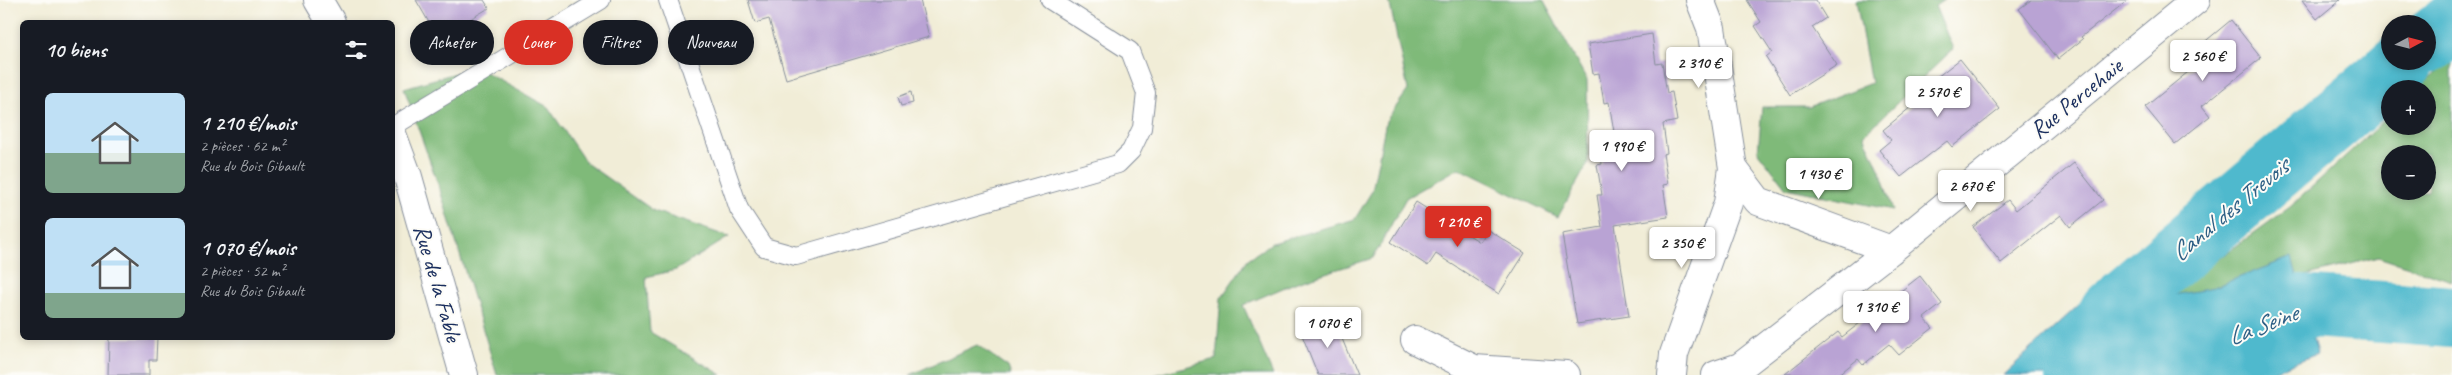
<!DOCTYPE html>
<html lang="fr">
<meta charset="utf-8">
<style>
body{margin:0;font-family:Caveat,sans-serif;background:#20242c;color:#f1f3f6;height:100vh;display:flex;flex-direction:column;font-size:19px;white-space:nowrap}
*{box-sizing:border-box;margin:0}
p{font-size:16px;color:#9ea1a6}
.icon{flex:none;width:28px;height:28px;fill:none;stroke:currentColor;stroke-width:2;stroke-linecap:round;stroke-linejoin:round}
.map{position:relative;flex:1;overflow:hidden}
.side{position:absolute;left:20px;top:20px;width:375px;height:320px;display:flex;flex-direction:column;background:#171b24;border-radius:8px;box-shadow:0 2px 8px #0003}
.side>*{flex:none}
.top-card{position:absolute;left:410px;top:20px;width:475px;height:45px;display:flex;gap:10px}
.needle{width:32px;rotate:83deg}
.fabs{position:absolute;left:2381px;top:15px;display:grid;gap:10px}
.fabs a{display:grid;place-items:center;width:55px;height:55px;border-radius:50%;background:#171b24;box-shadow:0 2px 8px #0003;font-size:25px}
.price{position:absolute;translate:-50% -42px;padding:0 11px;border-radius:5px;background:#fff;color:#222;font-size:16px;line-height:32px;filter:drop-shadow(0 1px 2px #0008)}
.price::after{content:'';position:absolute;left:50%;top:30px;width:15px;height:11px;margin-left:-8px;background:inherit;clip-path:polygon(0 0,100% 0,50% 100%)}
.price.on{background:#d93025;color:#fff}
ul{padding:0;list-style:none}
li{display:flex;align-items:center;gap:15px;height:125px;padding:0 25px}
li span{display:grid;place-items:center;flex:none;width:140px;height:100px;border-radius:8px;color:#555}
li>.icon{margin-inline-start:auto}
span .icon{width:60px;height:60px;fill:#fffc;stroke-width:1}
li b{font-size:21px}
h2{display:flex;justify-content:space-between;align-items:center;height:60px;padding:0 25px;font-size:21px}
.tag{padding:0 18px;border-radius:22px;background:#171b24;box-shadow:0 2px 8px #0003;font-size:18px;line-height:45px}
.tag.on{background:#d93025;color:#fff}
.map>svg:first-child{display:block}
</style>
<div class="map">
<svg width="2452" height="375" viewBox="0 0 2452 375">
<rect width="100%" height="100%" fill="#fdfcf7"/>
<filter id="ink" filterUnits="userSpaceOnUse"><feTurbulence type="fractalNoise" baseFrequency=".02" numOctaves="2"/><feDisplacementMap in="SourceGraphic" scale="10" xChannelSelector="R" yChannelSelector="G"/><feConvolveMatrix kernelMatrix="1 2 1 2 8 2 1 2 1" color-interpolation-filters="sRGB"/></filter>
<filter id="wash" filterUnits="userSpaceOnUse"><feTurbulence type="fractalNoise" baseFrequency=".0096" numOctaves="4" result="noise"/><feDisplacementMap in="SourceGraphic" scale="20" xChannelSelector="R" yChannelSelector="G"/><feGaussianBlur stdDeviation="1.12" result="paint"/><feColorMatrix in="noise" values="0 0 0 0 0 0 0 0 0 0 0 0 0 0 0 0 0 1.4 0 .05"/><feComposite in="paint" operator="in"/></filter>
<g filter="url(#wash)">
<rect width="100%" height="100%" fill="#f1edd7"/>
<!-- forest -->
<path fill="#7fba79" stroke="#4d746c" fill-rule="evenodd" d="M 1389,0 L 1543,0 L 1587,80 L 1588,163 L 1558,217 L 1459,168 L 1406,198 L 1373,258 L 1297,282 L 1243,305 L 1273,375 L 1154,375 L 1216,359 L 1221,298 L 1248,259 L 1272,243 L 1355,219 L 1372,191 L 1386,121 L 1408,90 Z
M 1856,0 L 1944,0 L 1935,6 L 1953,49 L 1864,135 L 1880,171 L 1893,210 L 1786,188 L 1758,152 L 1762,107 L 1809,107 L 1871,83 Z
M 2452,59 L 2452,281 L 2378,257 L 2239,293 L 2160,301 L 2290,207 L 2390,115 L 2390,126 L 2428,126 L 2428,89 L 2418,89 ZM 2390,154 L 2428,154 L 2428,191 L 2390,191 Z
M 476,67 L 548,107 L 586,163 L 654,211 L 729,237 L 676,270 L 646,277 L 650,332 L 722,375 L 497,375 L 440,190 L 404,88 Z
M 977,345 L 1008,367 L 1011,375 L 910,375 Z"/>
<!-- water -->
<path fill="#50b9cd" stroke="#367496" d="M 2135,253 L 2166,288 L 2161,297 L 2209,289 L 2292,257 L 2317,354 L 2263,375 L 2003,375 Z"/>
<g fill="none" stroke-linecap="round" stroke-linejoin="round">
<!-- river -->
<path stroke="#50b9cd" stroke-width="62" d="M 2428,43 L 2452,24
M 2076,375 L 2111,310 L 2404,61
M 2139,375 L 2299,306 L 2452,317"/>
</g>
<g id="blocks">
<!-- building -->
<path fill="#b9a3d4" d="M 416,0 L 484,0 L 489,8 L 438,38 Z
M 748,0 L 920,0 L 929,37 L 786,79 L 769,19 L 755,23 Z
M 1747,0 L 1815,0 L 1826,18 L 1812,27 L 1837,65 L 1790,95 L 1766,57 L 1772,52 L 1755,26 L 1761,22 Z
M 2031,0 L 2128,0 L 2081,37 L 2083,39 L 2058,59 L 2019,9 Z
M 2302,0 L 2340,0 L 2317,19 Z
M 2231,20 L 2261,58 L 2202,106 L 2210,116 L 2175,144 L 2145,107 L 2204,59 L 2196,49 Z
M 1652,34 L 1656,64 L 1662,63 L 1667,93 L 1672,92 L 1677,121 L 1663,124 L 1667,153 L 1663,154 L 1668,184 L 1663,185 L 1668,217 L 1615,225 L 1629,316 L 1577,324 L 1562,234 L 1602,227 L 1597,195 L 1602,195 L 1597,165 L 1602,164 L 1598,134 L 1614,132 L 1609,102 L 1604,103 L 1599,73 L 1593,74 L 1588,44 Z
M 1960,59 L 2000,109 L 1952,147 L 1947,141 L 1901,177 L 1879,150 L 1891,140 L 1883,130 L 1917,102 L 1913,96 Z
M 911,92 L 913,103 L 901,106 L 898,97 Z
M 2074,163 L 2103,200 L 2070,227 L 2061,215 L 2001,263 L 1973,227 L 2008,200 L 2016,210 Z
M 1416,202 L 1480,242 L 1488,230 L 1525,253 L 1499,294 L 1436,254 L 1428,266 L 1391,242 Z
M 1920,276 L 1942,304 L 1924,318 L 1933,328 L 1899,355 L 1889,344 L 1863,365 L 1858,359 L 1838,375 L 1785,374 L 1838,332 L 1842,337 Z
M 1333,317 L 1350,358 L 1357,375 L 1318,375 L 1300,330 Z
M 109,338 L 157,338 L 156,360 L 149,360 L 149,375 L 108,375 Z"/>
</g>
</g>
<g filter="url(#ink)">
<use href="#blocks" fill-opacity="0" stroke="#868e9a" stroke-width="1"/>
<g fill="none" stroke-linecap="round" stroke-linejoin="round">
<!-- service casing -->
<g stroke="#868e9a" stroke-width="20">
<path id="service" d="M 668,0 L 739,209 L 764,247 L 796,256 L 1118,164 L 1131,151 L 1142,128 L 1146,93 L 1130,51 L 1050,0
M 392,127 L 601,0"/>
</g>
<!-- minor casing -->
<g stroke="#868e9a" stroke-width="30">
<path id="minor" d="M 318,0 L 331,22
M 392,134 L 408,177 L 464,375
M 1733,168 L 1758,201 L 1891,250
M 1415,340 L 1474,369 L 1566,375
M 1672,375 L 1674,354 L 1728,203 L 1733,168 L 1711,28 L 1700,0
M 1716,375 L 1740,367 L 1891,250 L 2196,0"/>
</g>
<!-- service -->
<use href="#service" stroke="#fff" stroke-width="18"/>
<!-- minor -->
<use href="#minor" stroke="#fff" stroke-width="28"/>
</g>
</g>
<g text-anchor="middle" stroke-width="4" stroke-linejoin="round" paint-order="stroke">
<!-- street labels -->
<g font-size="24" fill="#1b2f5e" stroke="#fdfcf7">
<text transform="translate(2076 98) rotate(-39)" y="8">Rue Percehaie</text>
<text transform="translate(438 283) rotate(74)" y="8">Rue de la Fable</text>
</g>
<!-- water labels -->
<g font-size="25" font-style="italic" fill="#2e5f85" stroke="#fdfcf7">
<text transform="translate(2229 209) rotate(-40)" y="9">Canal des Trevois</text>
<text transform="translate(2262 324) rotate(-21)" y="9">La Seine</text>
</g>
</g>
</svg>
<div class="fabs">
<a><svg class="needle" viewBox="-14 -14 28 28"><path d="M0-13l5 13h-10z" fill="#e53935"/><path d="M0 13l5-13h-10z" fill="#9ea1a6"/></svg></a>
<a>+</a>
<a>−</a>
</div>
<b class="price" style="left:2203px;top:82px">2 560 €</b>
<b class="price" style="left:1699px;top:89px">2 310 €</b>
<b class="price" style="left:1938px;top:118px">2 570 €</b>
<b class="price" style="left:1622px;top:172px">1 990 €</b>
<b class="price" style="left:1819px;top:200px">1 430 €</b>
<b class="price" style="left:1971px;top:212px">2 670 €</b>
<b class="price on" style="left:1458px;top:248px">1 210 €</b>
<b class="price" style="left:1682px;top:269px">2 350 €</b>
<b class="price" style="left:1876px;top:333px">1 310 €</b>
<b class="price" style="left:1328px;top:349px">1 070 €</b>
<div class="top-card">
<a class="tag">Acheter</a>
<a class="tag on">Louer</a>
<a class="tag">Filtres</a>
<a class="tag">Nouveau</a>
</div>
<section class="side">
<h2>10 biens<svg class="icon" aria-label="filters" viewBox="0 0 24 24"><path d="M4 7h16M4 17h16"/><circle cx="9" cy="7" r="2"/><circle cx="15" cy="17" r="2"/></svg></h2>
<ul>
<li><span style="background:linear-gradient(#bfe0f5 60%,#7fa58c 0)"><svg class="icon" aria-label="home" viewBox="0 0 24 24"><path d="M3 11l9-7 9 7M6 9v11h12V9"/></svg></span><div><b>1 210 €/mois</b><p>2 pièces · 62 m²</p><p>Rue du Bois Gibault</p></div></li>
<li><span style="background:linear-gradient(#bfe0f5 75%,#7fa58c 0)"><svg class="icon" aria-label="home" viewBox="0 0 24 24"><path d="M3 11l9-7 9 7M6 9v11h12V9"/></svg></span><div><b>1 070 €/mois</b><p>2 pièces · 52 m²</p><p>Rue du Bois Gibault</p></div></li>
</ul>
</section>
</div>
